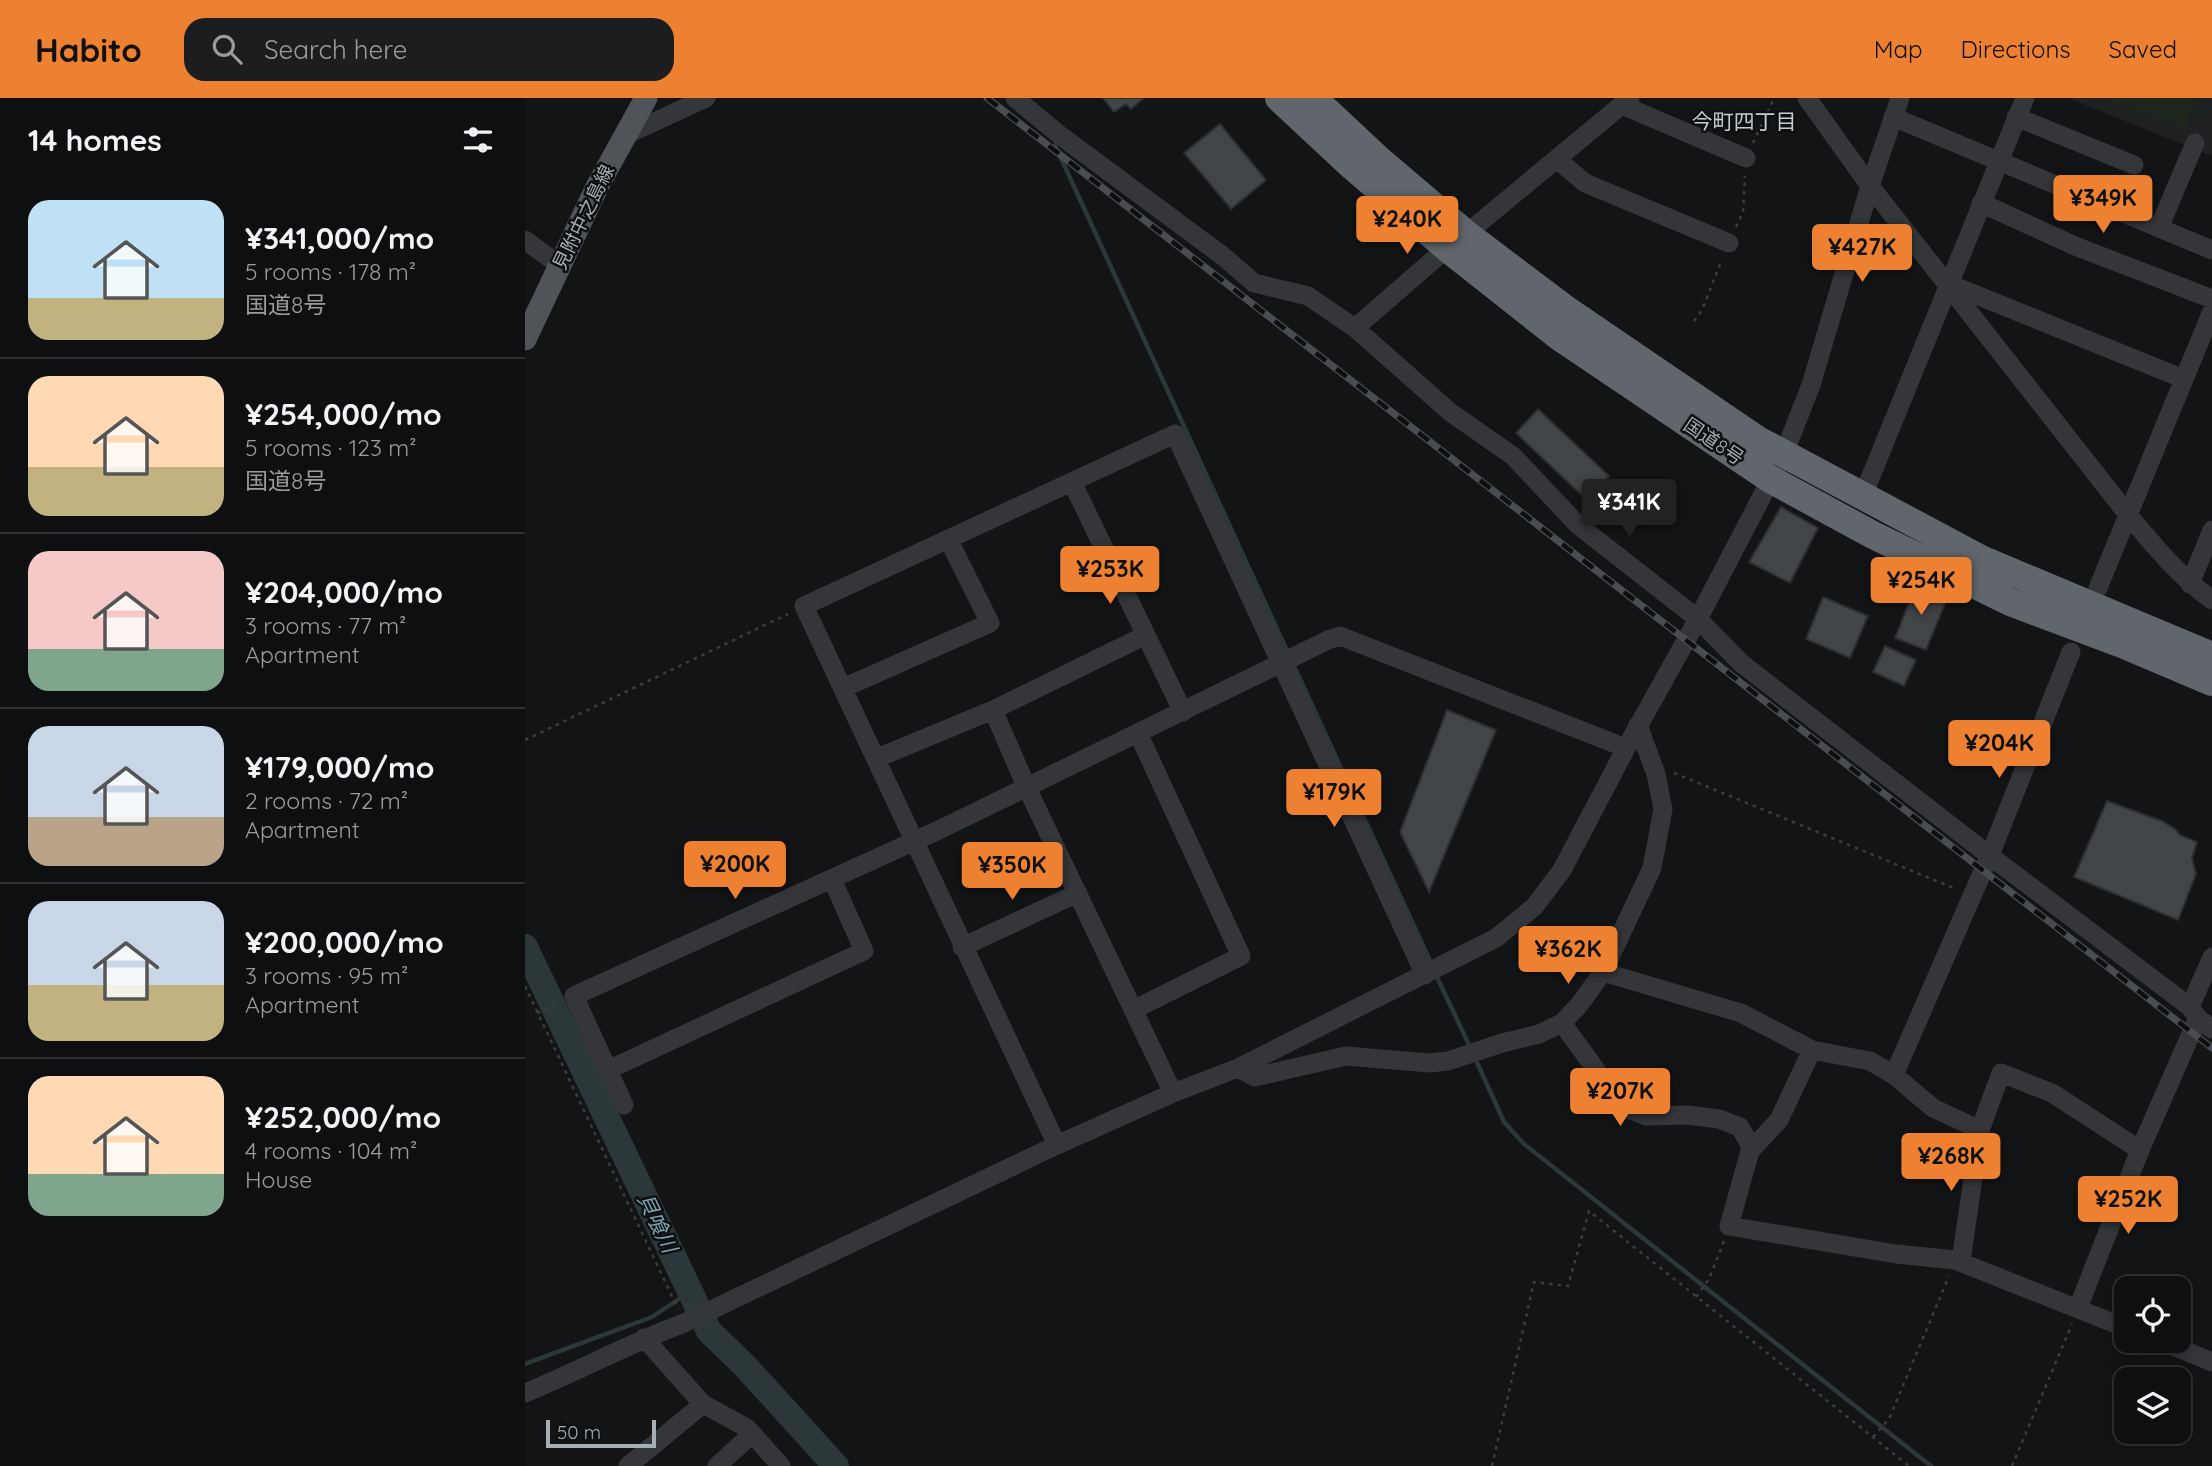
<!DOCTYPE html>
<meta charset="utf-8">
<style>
body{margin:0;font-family:Quicksand,"Noto Sans JP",sans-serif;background:#1c1d1e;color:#f1f3f6;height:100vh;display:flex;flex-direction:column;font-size:26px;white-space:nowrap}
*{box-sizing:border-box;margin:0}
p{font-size:23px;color:#9b9c9f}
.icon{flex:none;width:38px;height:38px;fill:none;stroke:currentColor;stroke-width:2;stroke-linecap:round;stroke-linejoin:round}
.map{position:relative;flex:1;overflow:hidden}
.drawer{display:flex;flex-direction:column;background:#0e0f10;width:525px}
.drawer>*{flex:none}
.buttons{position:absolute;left:1589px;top:1178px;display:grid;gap:14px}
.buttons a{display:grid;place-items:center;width:77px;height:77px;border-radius:14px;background:#0e0f10;box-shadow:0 4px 18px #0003,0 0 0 2px #2e2f30;font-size:35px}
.scale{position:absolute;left:21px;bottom:18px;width:110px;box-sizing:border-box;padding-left:7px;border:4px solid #a5aeb5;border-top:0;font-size:19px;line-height:24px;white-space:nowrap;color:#a5aeb5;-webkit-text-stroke:5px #0e0f10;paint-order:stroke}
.price{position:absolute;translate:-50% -60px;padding:0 16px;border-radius:7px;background:#ee8032;color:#111;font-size:23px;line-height:46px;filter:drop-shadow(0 2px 4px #0008)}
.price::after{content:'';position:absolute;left:50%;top:42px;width:21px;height:16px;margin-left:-10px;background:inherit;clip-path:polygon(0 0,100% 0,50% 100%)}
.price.active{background:#222;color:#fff}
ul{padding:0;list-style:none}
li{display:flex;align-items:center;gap:21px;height:175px;padding:0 28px}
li+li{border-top:2px solid #2e2f30}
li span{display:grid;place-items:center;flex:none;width:196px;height:140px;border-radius:21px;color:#555}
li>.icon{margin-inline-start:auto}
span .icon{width:84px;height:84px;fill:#fffc;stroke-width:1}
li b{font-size:30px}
h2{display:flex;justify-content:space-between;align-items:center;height:84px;padding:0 28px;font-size:30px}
header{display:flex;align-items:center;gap:42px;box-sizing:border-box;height:98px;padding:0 35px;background:#ee8032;color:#111}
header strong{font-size:33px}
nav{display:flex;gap:38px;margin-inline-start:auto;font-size:24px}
.search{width:490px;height:63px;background:#1c1d1e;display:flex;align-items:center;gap:18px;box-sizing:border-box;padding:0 24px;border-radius:21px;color:#9b9c9f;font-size:26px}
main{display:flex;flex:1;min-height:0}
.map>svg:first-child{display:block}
</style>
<header>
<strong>Habito</strong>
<div class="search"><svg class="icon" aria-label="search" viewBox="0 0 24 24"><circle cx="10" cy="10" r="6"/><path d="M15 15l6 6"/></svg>Search here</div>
<nav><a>Map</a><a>Directions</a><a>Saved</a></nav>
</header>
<main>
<section class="drawer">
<h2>14 homes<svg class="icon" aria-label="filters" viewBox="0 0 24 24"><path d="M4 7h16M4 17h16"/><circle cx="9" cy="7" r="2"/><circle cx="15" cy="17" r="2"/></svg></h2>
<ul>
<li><span style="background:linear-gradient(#bfe0f5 70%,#c2b280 0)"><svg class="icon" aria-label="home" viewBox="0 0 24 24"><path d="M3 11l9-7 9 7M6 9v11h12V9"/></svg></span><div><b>¥341,000/mo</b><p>5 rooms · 178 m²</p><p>国道8号</p></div></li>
<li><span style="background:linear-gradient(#ffd9b3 65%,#c2b280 0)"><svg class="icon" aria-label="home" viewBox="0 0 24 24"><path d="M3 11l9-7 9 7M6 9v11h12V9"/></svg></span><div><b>¥254,000/mo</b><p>5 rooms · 123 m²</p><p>国道8号</p></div></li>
<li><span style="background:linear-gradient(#f6c9c9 70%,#7fa58c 0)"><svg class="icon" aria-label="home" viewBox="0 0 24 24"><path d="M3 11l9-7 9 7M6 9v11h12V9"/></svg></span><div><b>¥204,000/mo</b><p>3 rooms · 77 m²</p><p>Apartment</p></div></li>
<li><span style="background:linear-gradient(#c9d6e8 65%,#b9a48a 0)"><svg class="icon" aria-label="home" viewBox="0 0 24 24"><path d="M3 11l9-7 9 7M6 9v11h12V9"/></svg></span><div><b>¥179,000/mo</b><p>2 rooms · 72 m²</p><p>Apartment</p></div></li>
<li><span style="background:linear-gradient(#c9d6e8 60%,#c2b280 0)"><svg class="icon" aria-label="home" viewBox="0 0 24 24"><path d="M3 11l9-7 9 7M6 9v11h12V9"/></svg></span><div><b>¥200,000/mo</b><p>3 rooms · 95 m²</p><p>Apartment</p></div></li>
<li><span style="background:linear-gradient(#ffd9b3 70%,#7fa58c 0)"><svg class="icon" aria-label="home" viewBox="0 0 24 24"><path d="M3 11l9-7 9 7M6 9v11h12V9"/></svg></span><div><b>¥252,000/mo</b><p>4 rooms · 104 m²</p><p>House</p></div></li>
</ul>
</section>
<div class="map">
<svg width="1687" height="1368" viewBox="0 0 1687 1368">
<rect width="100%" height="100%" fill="#131415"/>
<!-- built -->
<path fill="#1f2022" d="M 1543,0 L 1687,0 L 1687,58 Z"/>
<!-- green -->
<path fill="#1e251d" d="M 1579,0 L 1672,0 L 1660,31 Z"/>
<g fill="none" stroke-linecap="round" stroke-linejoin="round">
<!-- stream -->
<path stroke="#2c373a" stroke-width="4.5" d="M 530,47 L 763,555
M 768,566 L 907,867
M 910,875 L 945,949
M 950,960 L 979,1024 L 999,1046 L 1406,1368
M 0,1266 L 127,1219 L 166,1193"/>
<!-- river -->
<path stroke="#2c373a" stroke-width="26" d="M 0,849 L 184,1233 L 220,1268 L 311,1368"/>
</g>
<!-- building -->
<path fill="#424548" stroke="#2d2e31" stroke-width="2" d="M 578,0 L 619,0 L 606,11 L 601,6 L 589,14 Z
M 695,26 L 741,82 L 706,111 L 659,55 Z
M 1013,311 L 1084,378 L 1062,402 L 991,335 Z
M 1256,409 L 1293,430 L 1265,485 L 1224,464 Z
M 1392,485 L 1423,498 L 1401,552 L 1370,540 Z
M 1298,499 L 1343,518 L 1325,560 L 1281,541 Z
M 1360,548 L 1391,562 L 1379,588 L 1348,574 Z
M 922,612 L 971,632 L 904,794 L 875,734 Z
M 1582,703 L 1637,723 L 1650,731 L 1655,737 L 1672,744 L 1667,760 L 1671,776 L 1653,822 L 1549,779 Z"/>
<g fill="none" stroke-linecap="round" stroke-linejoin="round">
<!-- path -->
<path stroke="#3a3e41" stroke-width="2.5" stroke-dasharray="3.5 5" stroke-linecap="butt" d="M 1228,45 L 1249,0
M 1211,129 L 1218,114 L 1220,78
M 1169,223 L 1177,212 L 1197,161
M 0,642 L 263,516
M 1149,675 L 1431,791
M 0,888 L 153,1211
M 12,915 L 35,905
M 1171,1199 L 1184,1181 L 1199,1143
M 1348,1339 L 1364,1321 L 1424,1178
M 967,1368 L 1009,1184 L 1043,1188 L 1064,1113 L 1384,1368
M 1487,1368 L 1547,1226"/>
<!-- minor -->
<path stroke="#34363a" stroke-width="19" d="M 490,0 L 536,38 L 699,159 L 729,185 L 783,198 L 830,230 L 925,314 L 988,358 L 1053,427 L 1173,521 L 1216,565 L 1465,758 L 1665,909 L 1673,920 L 1687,931
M 1282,0 L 1345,88 L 1604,418 C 1630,449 1654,478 1687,502
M 1097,7 L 1221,60
M 1368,19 L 1687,152
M 1491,19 L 1609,67
M 99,38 L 181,0
M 1033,62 L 1060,85 L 1204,145
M 1456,105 L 1550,148 L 1687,201
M 1634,130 L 1670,45
M 941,136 L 1105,0
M 0,142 L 34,167
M 1424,186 L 1659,281
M 830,230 L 922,150
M 547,384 L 658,614
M 1337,400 L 1500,0
M 1665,486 L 1687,432
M 1573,490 L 1687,213
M 318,590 L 465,525 L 423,441
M 468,612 L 502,690 L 648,995
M 352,660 L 468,612 L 621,537
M 437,849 L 553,795
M 1078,874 L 1216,915 L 1287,952 L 1345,963 L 1369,977 L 1408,1010 L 1455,1032
M 1665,909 L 1687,859
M 608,912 L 716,858 L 613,635
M 1037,925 L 1098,1009 L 1121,1018 L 1163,1017 L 1194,1021 L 1215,1029 L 1225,1047 L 1225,1053
M 1287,952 L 1254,1022 L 1225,1053 L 1204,1128 L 1371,1156 L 1430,1162 L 1601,1230
M 713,970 L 730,979 L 821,958 L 905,965 L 923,963 L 977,945 L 1014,936 L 1037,925 L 1054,907 L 1078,874 L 1127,770 L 1138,711 L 1131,676 L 1113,627
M 85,971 L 339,853 L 307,781
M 1369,977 L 1467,752 L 1546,554
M 99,1007 L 49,898 L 416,731 L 803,542 L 815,538 L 1101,650
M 532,1047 L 279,508 L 650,336 L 900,877
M 1436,1163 L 1455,1032 L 1476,975 L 1527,995 L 1615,1052
M 1553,1210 L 1615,1052 L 1673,920
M 119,1240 L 178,1306 L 222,1330 L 256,1368
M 1634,1242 L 1687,1264
M 0,1295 C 54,1273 105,1245 159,1225 L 532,1047 L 648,995 L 713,970 L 971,840 L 1009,809 L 1037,772 L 1101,650 L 1173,521 L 1259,356 L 1286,287 L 1345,88 L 1375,0
M 103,1368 L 178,1306
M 192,1368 L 227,1336"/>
<!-- major -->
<path stroke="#505459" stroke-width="23" d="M 0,241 L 73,87 L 121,0"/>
<!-- highway -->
<path stroke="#60666b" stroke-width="28" d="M 754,0 L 827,68 L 922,150 L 1036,240 L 1245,381 L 1348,437 L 1485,504 L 1602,548 L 1687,584
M 788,0 L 853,61 L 941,136 L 1039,210 L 1233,342 L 1458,462 L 1687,558"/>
<!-- rail casing -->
<g stroke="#494d51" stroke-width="7">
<path id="rail" d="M 462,0 L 1687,950"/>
</g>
<!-- rail -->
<use href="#rail" stroke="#0e0f10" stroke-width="4.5" stroke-dasharray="13" stroke-linecap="butt"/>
</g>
<g text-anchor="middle" stroke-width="5" stroke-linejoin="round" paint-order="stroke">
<!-- street labels -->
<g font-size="19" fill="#a5aeb5" stroke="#0e0f10">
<text transform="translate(58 119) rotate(-64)" y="7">見附中之島線</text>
<text transform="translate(1189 343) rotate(34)" y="7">国道8号</text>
</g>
<!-- neighbourhood labels -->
<g font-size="21" fill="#c6ccd1" stroke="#0e0f10">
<text x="1219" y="31">今町四丁目</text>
</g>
<!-- water labels -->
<g font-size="21" font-style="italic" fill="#7ca4b0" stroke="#0e0f10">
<text transform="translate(132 1125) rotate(64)" y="7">貝喰川</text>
</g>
</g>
</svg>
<div class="buttons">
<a><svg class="icon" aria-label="locate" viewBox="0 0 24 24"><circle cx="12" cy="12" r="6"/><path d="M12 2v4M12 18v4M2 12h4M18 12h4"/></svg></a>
<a><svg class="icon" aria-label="layers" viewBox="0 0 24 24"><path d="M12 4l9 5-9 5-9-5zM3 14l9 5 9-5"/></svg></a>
</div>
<div class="scale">50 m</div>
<b class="price" style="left:1578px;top:137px">¥349K</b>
<b class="price" style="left:882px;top:158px">¥240K</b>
<b class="price" style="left:1337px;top:186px">¥427K</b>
<b class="price active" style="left:1104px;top:441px">¥341K</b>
<b class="price" style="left:585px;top:508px">¥253K</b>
<b class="price" style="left:1396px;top:519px">¥254K</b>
<b class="price" style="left:1474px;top:682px">¥204K</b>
<b class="price" style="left:809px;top:731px">¥179K</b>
<b class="price" style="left:210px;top:803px">¥200K</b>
<b class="price" style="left:487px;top:804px">¥350K</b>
<b class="price" style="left:1043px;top:888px">¥362K</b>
<b class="price" style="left:1095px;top:1030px">¥207K</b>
<b class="price" style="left:1426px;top:1095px">¥268K</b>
<b class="price" style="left:1603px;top:1138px">¥252K</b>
</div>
</main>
